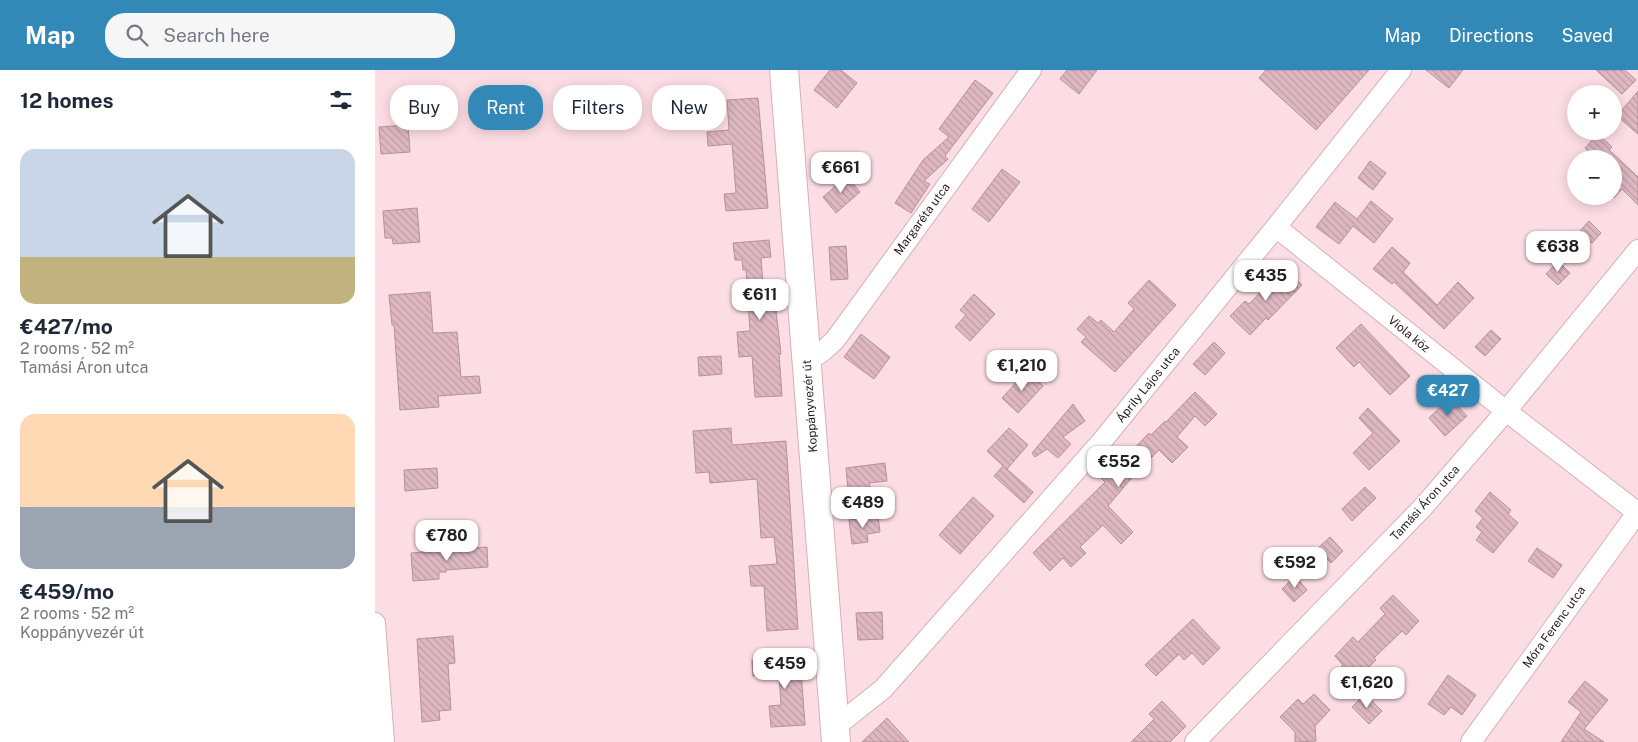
<!DOCTYPE html>
<meta charset="utf-8">
<style>
body{margin:0;font-family:"Public Sans",sans-serif;background:#f6f6f7;color:#1f2937;height:100vh;display:flex;flex-direction:column;font-size:19px;white-space:nowrap}
*{box-sizing:border-box;margin:0}
p{font-size:16px;color:#747a83}
.icon{flex:none;width:28px;height:28px;fill:none;stroke:currentColor;stroke-width:2;stroke-linecap:round;stroke-linejoin:round}
.map{position:relative;flex:1;overflow:hidden}
.details{display:flex;flex-direction:column;background:#fff;width:375px}
.details>*{flex:none}
.top-card{position:absolute;left:15px;top:15px;width:475px;height:45px;display:flex;gap:10px}
.tools{position:absolute;left:1192px;top:15px;display:grid;gap:10px}
.tools a{display:grid;place-items:center;width:55px;height:55px;border-radius:50%;background:#fff;box-shadow:0 2px 12px #0003;font-size:25px}
.price{position:absolute;translate:-50% -42px;padding:0 11px;border-radius:10px;background:#fff;color:#222;font-size:16px;line-height:32px;filter:drop-shadow(0 1px 2px #0008)}
.price::after{content:'';position:absolute;left:50%;top:30px;width:15px;height:11px;margin-left:-8px;background:inherit;clip-path:polygon(0 0,100% 0,50% 100%)}
.price.on{background:#3288b7;color:#fff}
ul{padding:0;list-style:none}
li{display:grid;align-content:center;gap:10px;height:265px;padding:0 20px}
li span{display:grid;place-items:center;height:155px;border-radius:15px;color:#555}
li>.icon{margin-inline-start:auto}
span .icon{width:90px;height:90px;fill:#fffc;stroke-width:1}
li b{font-size:21px}
h2{display:flex;justify-content:space-between;align-items:center;height:60px;padding:0 20px;font-size:21px}
.tag{padding:0 18px;border-radius:20px;background:#fff;box-shadow:0 2px 12px #0003;font-size:18px;line-height:45px}
.tag.on{background:#3288b7;color:#fff}
header{display:flex;align-items:center;gap:30px;box-sizing:border-box;height:70px;padding:0 25px;background:#3288b7;color:#fff}
header strong{font-size:24px}
nav{display:flex;gap:28px;margin-inline-start:auto;font-size:18px}
.search{width:350px;height:45px;background:#f6f6f7;display:flex;align-items:center;gap:12px;box-sizing:border-box;padding:0 18px;border-radius:20px;color:#747a83;font-size:19px}
main{display:flex;flex:1;min-height:0}
.map>svg:first-child{display:block}
</style>
<header>
<strong>Map</strong>
<div class="search"><svg class="icon" aria-label="search" viewBox="0 0 24 24"><circle cx="10" cy="10" r="6"/><path d="M15 15l6 6"/></svg>Search here</div>
<nav><a>Map</a><a>Directions</a><a>Saved</a></nav>
</header>
<main>
<section class="details">
<h2>12 homes<svg class="icon" aria-label="filters" viewBox="0 0 24 24"><path d="M4 7h16M4 17h16"/><circle cx="9" cy="7" r="2"/><circle cx="15" cy="17" r="2"/></svg></h2>
<ul>
<li><span style="background:linear-gradient(#c9d6e8 70%,#c2b280 0)"><svg class="icon" aria-label="home" viewBox="0 0 24 24"><path d="M3 11l9-7 9 7M6 9v11h12V9"/></svg></span><div><b>€427/mo</b><p>2 rooms · 52 m²</p><p>Tamási Áron utca</p></div></li>
<li><span style="background:linear-gradient(#ffd9b3 60%,#9aa5b1 0)"><svg class="icon" aria-label="home" viewBox="0 0 24 24"><path d="M3 11l9-7 9 7M6 9v11h12V9"/></svg></span><div><b>€459/mo</b><p>2 rooms · 52 m²</p><p>Koppányvezér út</p></div></li>
</ul>
</section>
<div class="map">
<svg width="1263" height="672" viewBox="0 0 1263 672">
<defs>
<pattern id="building-back-hatch" width="6" height="6" patternUnits="userSpaceOnUse" patternTransform="scale(1.25)"><rect width="6" height="6" fill="#deb7c1"/><path d="M-1 5l2 2M0 0l6 6M5-1l2 2" fill="none" stroke="#be9da5"/></pattern>
</defs>
<rect width="100%" height="100%" fill="#fddde4"/>
<!-- building -->
<path fill="url(#building-back-hatch)" stroke="#b6919a" d="M 455,0 L 466,0 L 482,13 L 462,38 L 439,20 Z
M 692,0 L 722,0 L 704,24 L 685,9 Z
M 891,0 L 994,0 L 941,60 L 884,8 Z
M 1051,0 L 1088,0 L 1074,18 Z
M 1221,0 L 1250,0 L 1261,10 L 1247,24 Z
M 600,10 L 618,23 L 570,86 L 573,89 L 549,111 L 555,114 L 536,143 L 520,133 L 548,90 L 574,67 L 564,59 Z
M 1263,21 L 1263,64 L 1242,46 Z
M 383,28 L 393,138 L 351,141 L 349,124 L 361,123 L 357,74 L 333,76 L 332,62 L 354,60 L 352,30 Z
M 33,55 L 35,82 L 6,84 L 4,57 Z
M 1223,64 L 1237,77 L 1234,80 L 1263,107 L 1263,135 L 1247,119 L 1239,128 L 1239,89 L 1221,89 L 1210,78 Z
M 995,91 L 1011,103 L 998,120 L 983,108 Z
M 627,99 L 645,112 L 614,152 L 597,139 Z
M 472,106 L 485,122 L 461,143 L 448,127 Z
M 996,131 L 1018,149 L 999,173 L 978,156 L 964,174 L 941,157 L 960,132 L 982,149 Z
M 42,138 L 45,172 L 18,174 L 17,168 L 10,168 L 8,141 Z
M 1214,151 L 1226,163 L 1217,173 L 1204,162 Z
M 394,170 L 396,187 L 386,188 L 388,215 L 398,215 L 406,284 L 404,284 L 407,326 L 380,327 L 377,286 L 364,287 L 362,262 L 375,261 L 371,200 L 368,200 L 367,190 L 360,190 L 358,173 Z
M 471,176 L 473,209 L 456,210 L 454,177 Z
M 1017,177 L 1035,193 L 1028,202 L 1062,235 L 1083,212 L 1099,228 L 1069,259 L 1019,212 L 1017,214 L 998,199 Z
M 1183,191 L 1195,203 L 1183,215 L 1171,204 Z
M 909,198 L 927,215 L 893,250 L 891,248 L 875,265 L 855,246 L 870,231 L 874,234 Z
M 774,210 L 801,235 L 740,302 L 706,272 L 711,267 L 702,259 L 714,246 L 723,253 L 726,250 L 739,262 L 759,239 L 753,233 Z
M 55,222 L 58,263 L 82,262 L 86,307 L 104,306 L 106,323 L 63,326 L 64,337 L 25,340 L 19,255 L 17,255 L 14,225 Z
M 599,224 L 620,244 L 595,271 L 580,257 L 591,245 L 585,240 Z
M 986,254 L 1035,306 L 1015,325 L 984,292 L 979,297 L 961,278 Z
M 1116,260 L 1126,269 L 1110,286 L 1100,277 Z
M 486,264 L 515,287 L 499,309 L 469,287 Z
M 839,272 L 850,283 L 830,305 L 818,294 Z
M 346,286 L 347,304 L 324,306 L 323,287 Z
M 652,301 L 668,316 L 643,343 L 627,328 Z
M 820,322 L 842,344 L 830,356 L 820,346 L 802,367 L 813,377 L 797,393 L 784,380 L 776,388 L 775,386 L 733,436 L 758,462 L 746,474 L 728,455 L 705,477 L 711,483 L 696,497 L 688,488 L 675,501 L 658,483 L 730,412 L 726,408 L 747,384 L 751,387 L 774,363 L 776,365 L 790,351 L 791,352 Z
M 1075,328 L 1092,346 L 1070,366 L 1054,348 Z
M 698,334 L 710,351 L 688,367 L 696,374 L 683,388 L 672,379 L 660,387 L 657,383 Z
M 993,338 L 1025,371 L 994,400 L 978,383 L 998,363 L 984,348 Z
M 356,358 L 357,375 L 411,371 L 423,559 L 392,561 L 389,516 L 376,516 L 374,496 L 402,494 L 399,467 L 386,468 L 382,409 L 335,413 L 334,402 L 321,403 L 318,361 Z
M 634,358 L 653,375 L 632,399 L 658,422 L 649,433 L 619,406 L 628,396 L 612,381 Z
M 510,393 L 512,411 L 494,413 L 495,417 L 473,420 L 471,398 Z
M 62,398 L 63,418 L 30,421 L 29,400 Z
M 990,417 L 1001,428 L 977,451 L 967,439 Z
M 1115,422 L 1136,440 L 1133,444 L 1143,453 L 1118,483 L 1101,470 L 1107,462 L 1101,457 L 1108,448 L 1100,441 Z
M 598,427 L 619,446 L 585,484 L 564,465 Z
M 503,446 L 505,462 L 492,464 L 493,472 L 477,474 L 474,450 Z
M 955,467 L 968,481 L 956,493 L 942,479 Z
M 112,477 L 113,497 L 71,500 L 71,502 L 64,502 L 64,509 L 38,511 L 36,483 Z
M 1162,478 L 1187,495 L 1178,508 L 1153,491 Z
M 920,506 L 932,520 L 919,532 L 907,519 Z
M 1018,525 L 1044,551 L 1031,565 L 1027,561 L 999,588 L 1001,590 L 977,614 L 963,600 L 968,595 L 960,586 L 978,567 L 983,572 L 1010,544 L 1005,538 Z
M 507,542 L 508,569 L 483,570 L 481,543 Z
M 818,549 L 845,578 L 828,595 L 817,583 L 809,590 L 804,584 L 781,606 L 770,595 Z
M 78,566 L 80,593 L 73,594 L 76,640 L 64,641 L 65,650 L 47,652 L 42,569 Z
M 425,586 L 430,655 L 396,657 L 394,636 L 406,635 L 404,604 L 378,606 L 377,590 Z
M 1073,605 L 1101,625 L 1087,645 L 1076,637 L 1069,645 L 1053,634 Z
M 1210,611 L 1233,630 L 1209,659 L 1229,672 L 1186,672 L 1206,642 L 1193,632 Z
M 939,624 L 955,640 L 940,656 L 941,671 L 920,672 L 920,662 L 905,647 L 923,629 L 928,634 Z
M 990,624 L 1007,641 L 994,654 L 977,637 Z
M 787,631 L 811,656 L 795,672 L 756,672 L 779,649 L 774,644 Z
M 512,648 L 534,672 L 487,672 Z"/>
<g fill="none" stroke-linecap="round" stroke-linejoin="round">
<!-- street casing -->
<g stroke="#d6b0b9" stroke-width="22">
<path id="street" d="M 901,157 L 1131,341 L 1263,443
M 432,292 L 448,281 L 460,270 L 656,0
M 0,553 L 9,672
M 460,657 L 508,619 L 727,371 L 901,157 L 1026,0
M 820,672 L 1049,436 L 1131,341 L 1263,180
M 1096,672 L 1262,443"/>
</g>
<!-- secondary casing -->
<g stroke="#d6b0b9" stroke-width="30">
<path id="secondary" d="M 409,0 L 461,672"/>
</g>
<!-- street -->
<use href="#street" stroke="#fff" stroke-width="20"/>
<!-- secondary -->
<use href="#secondary" stroke="#fff" stroke-width="28"/>
</g>
<g text-anchor="middle" stroke-width="4" stroke-linejoin="round" paint-order="stroke">
<!-- street labels -->
<g font-size="12" fill="#27191d" stroke="#fff">
<text transform="translate(547 149) rotate(-54)" y="4">Margaréta utca</text>
<text transform="translate(1034 264) rotate(39)" y="4">Viola köz</text>
<text transform="translate(773 315) rotate(-51)" y="4">Áprily Lajos utca</text>
<text transform="translate(435 336) rotate(-94)" y="4">Koppányvezér út</text>
<text transform="translate(1050 433) rotate(-48)" y="4">Tamási Áron utca</text>
<text transform="translate(1179 557) rotate(-54)" y="4">Móra Ferenc utca</text>
</g>
</g>
</svg>
<div class="tools">
<a>+</a>
<a>−</a>
</div>
<b class="price" style="left:466px;top:124px">€661</b>
<b class="price" style="left:1183px;top:203px">€638</b>
<b class="price" style="left:891px;top:232px">€435</b>
<b class="price" style="left:385px;top:251px">€611</b>
<b class="price" style="left:647px;top:322px">€1,210</b>
<b class="price on" style="left:1073px;top:347px">€427</b>
<b class="price" style="left:744px;top:418px">€552</b>
<b class="price" style="left:488px;top:459px">€489</b>
<b class="price" style="left:72px;top:492px">€780</b>
<b class="price" style="left:920px;top:519px">€592</b>
<b class="price" style="left:410px;top:620px">€459</b>
<b class="price" style="left:992px;top:639px">€1,620</b>
<div class="top-card">
<a class="tag">Buy</a>
<a class="tag on">Rent</a>
<a class="tag">Filters</a>
<a class="tag">New</a>
</div>
</div>
</main>
